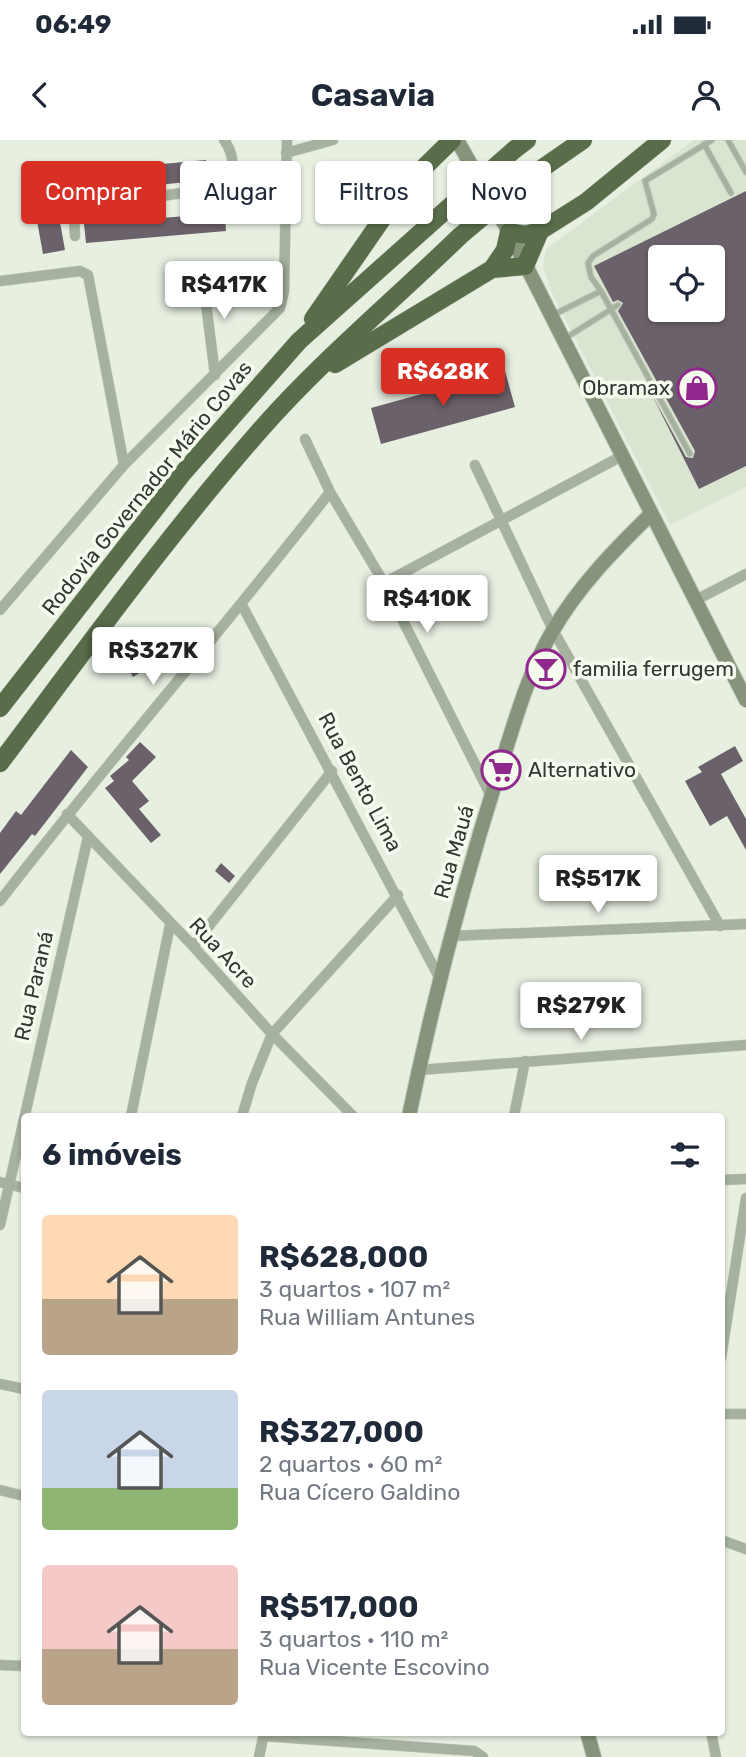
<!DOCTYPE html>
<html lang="pt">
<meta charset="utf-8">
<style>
body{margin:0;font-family:Rubik,sans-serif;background:#f6f6f7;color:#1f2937;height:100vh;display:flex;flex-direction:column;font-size:26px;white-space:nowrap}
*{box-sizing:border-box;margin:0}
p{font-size:23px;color:#747a83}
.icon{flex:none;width:38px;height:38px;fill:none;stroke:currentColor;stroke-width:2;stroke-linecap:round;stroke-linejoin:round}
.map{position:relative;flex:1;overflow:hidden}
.details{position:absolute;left:21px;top:973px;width:704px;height:623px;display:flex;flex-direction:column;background:#fff;border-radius:7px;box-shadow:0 2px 5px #0004}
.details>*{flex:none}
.banner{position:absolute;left:21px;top:21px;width:705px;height:63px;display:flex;gap:14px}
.controls{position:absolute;left:648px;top:105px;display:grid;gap:14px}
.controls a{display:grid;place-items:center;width:77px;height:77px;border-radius:7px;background:#fff;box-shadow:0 2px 5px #0004;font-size:35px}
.price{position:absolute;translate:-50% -60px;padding:0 16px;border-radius:7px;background:#fff;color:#222;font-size:23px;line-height:46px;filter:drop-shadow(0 2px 4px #0008)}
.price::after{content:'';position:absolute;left:50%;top:42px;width:21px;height:16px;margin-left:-10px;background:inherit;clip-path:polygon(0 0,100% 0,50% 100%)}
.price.selected{background:#d93025;color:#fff}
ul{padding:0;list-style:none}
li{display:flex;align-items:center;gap:21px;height:175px;padding:0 21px}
li span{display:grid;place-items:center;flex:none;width:196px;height:140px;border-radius:7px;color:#555}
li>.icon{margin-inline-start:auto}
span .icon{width:84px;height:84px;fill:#fffc;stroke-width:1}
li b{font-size:30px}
h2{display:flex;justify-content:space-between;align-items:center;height:84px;padding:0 21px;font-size:30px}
.pill{padding:0 24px;border-radius:7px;background:#fff;box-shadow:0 2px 5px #0004;font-size:24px;line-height:63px}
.pill.selected{background:#d93025;color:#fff}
.status{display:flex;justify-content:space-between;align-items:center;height:49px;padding:0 35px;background:#fff;direction:ltr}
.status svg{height:19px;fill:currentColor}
header{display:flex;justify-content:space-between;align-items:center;height:91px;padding:0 21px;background:#fff;font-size:32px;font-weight:700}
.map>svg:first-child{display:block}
</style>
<div class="status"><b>06:49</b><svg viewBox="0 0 49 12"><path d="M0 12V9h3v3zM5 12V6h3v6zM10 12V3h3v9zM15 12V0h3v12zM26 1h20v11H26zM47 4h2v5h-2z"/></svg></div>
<header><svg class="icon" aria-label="back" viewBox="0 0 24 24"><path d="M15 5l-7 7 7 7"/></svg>Casavia<svg class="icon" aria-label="person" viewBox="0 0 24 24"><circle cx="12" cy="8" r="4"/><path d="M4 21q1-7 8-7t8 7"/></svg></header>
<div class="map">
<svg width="746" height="1617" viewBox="0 0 746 1617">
<rect width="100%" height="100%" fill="#e7efe1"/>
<!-- built -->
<path fill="#dae5d1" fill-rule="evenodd" d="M 694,0 L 746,0 L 746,347 L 670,385 L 550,149 L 543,125 L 546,109 ZM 660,117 L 712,117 L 712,170 L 660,170 Z"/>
<!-- building -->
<path fill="#6b616a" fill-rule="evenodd" d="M 206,20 L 208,40 L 65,54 L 63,33 Z
M 54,49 L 65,110 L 43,114 L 32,53 Z
M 746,51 L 746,326 L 699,349 L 651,253 L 686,317 L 693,318 L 695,311 L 618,171 L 623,163 L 618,160 L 613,162 L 594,126 ZM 660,117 L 712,117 L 712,170 L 660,170 Z
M 225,73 L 226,91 L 86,103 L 84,84 Z
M 505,231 L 515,267 L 381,304 L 371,268 Z
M 143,500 L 152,515 L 140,522 L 144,530 L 133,537 L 120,513 Z
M 140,602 L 156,617 L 132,641 L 149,661 L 139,669 L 161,695 L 151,703 L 105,648 L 114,641 L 110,636 L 129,620 L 126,617 Z
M 735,606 L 743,621 L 721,634 L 746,679 L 746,710 L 727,676 L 710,686 L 685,641 L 702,632 L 698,627 Z
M 71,610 L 88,627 L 35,696 L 32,694 L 0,734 L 0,693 L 16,671 L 21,675 Z
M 221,723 L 235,736 L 229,743 L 215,731 Z"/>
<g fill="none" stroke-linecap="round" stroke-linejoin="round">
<!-- lane casing -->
<g stroke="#c3cabe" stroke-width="7">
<path id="lane" d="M 728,0 L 746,32
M 704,4 L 731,53
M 601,151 L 690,314
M 553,175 L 601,151 L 591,137 L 588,123 L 593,116 L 652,79 L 654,74 L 645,41 L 712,0
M 564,199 L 618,165"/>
</g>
<!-- street casing -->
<g stroke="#c3cabe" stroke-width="11">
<path id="street" d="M 286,13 L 333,0
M 75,96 L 74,78 L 81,68 L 222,47 C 236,35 235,15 224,0
M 202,131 L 215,235
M 0,141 L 80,131 L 88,135 L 124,325
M 305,299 L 330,352 L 384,443 L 491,656
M 475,325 L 553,490 L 720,786
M 384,443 L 620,317
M 694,461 L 746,434
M 242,465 L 440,839
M 0,470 L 124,325 L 280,168 L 284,151 L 287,0
M 67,674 L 193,806 L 272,894 L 353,976
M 0,761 C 107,622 223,490 330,352
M 451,796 L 746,784
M 193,806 L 332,631
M 419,930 L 746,905
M 131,976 L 170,785
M 242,976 L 252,943 L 272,894 L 398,755
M 514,976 L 525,921
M 721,1040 L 746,1039
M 0,1042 L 24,1048
M 0,1085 L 88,697
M 721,1218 L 746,1058
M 0,1244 L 24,1249
M 721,1274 L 746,1274
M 0,1350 L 24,1356
M 721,1400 L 746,1409
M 0,1525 L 24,1526
M 711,1592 L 716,1617
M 263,1596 L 474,1611 L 483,1617
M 259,1617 L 264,1593"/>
</g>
<!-- secondary casing -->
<g stroke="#c3cabe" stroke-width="16">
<path id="secondary" d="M 457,0 L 509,92 L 746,560
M 409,976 C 433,860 463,745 499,631 C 514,585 527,535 552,492 C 577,448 614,410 651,374
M 587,1592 L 594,1617"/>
</g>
<!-- highway casing -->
<g stroke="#c3cabe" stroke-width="19">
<path id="highway" d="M 514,10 L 527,0
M 531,36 L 583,0
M 492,129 L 505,110 L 509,92 L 526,95 L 540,91
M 313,179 L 405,46 L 452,0
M 335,224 L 492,129 L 525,126 L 540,91 L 586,62 L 662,0
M 0,568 L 183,333 L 299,201 L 447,69
M 0,623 C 85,510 168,395 262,288 C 323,219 394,160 460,96"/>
</g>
<!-- lane -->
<use href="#lane" stroke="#a7b1a0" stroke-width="5"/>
<!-- street -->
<use href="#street" stroke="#a7b1a0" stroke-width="10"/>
<!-- secondary -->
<use href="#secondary" stroke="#86947b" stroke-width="14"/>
<!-- highway -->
<use href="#highway" stroke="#5a6d4a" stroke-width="18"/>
<!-- highway-bridge casing -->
<g stroke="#c3cabe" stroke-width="19" stroke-linecap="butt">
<path id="highway-bridge" d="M 447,69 L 514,10
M 460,96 L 531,36"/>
</g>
<!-- highway-bridge -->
<use href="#highway-bridge" stroke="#5a6d4a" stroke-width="18"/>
</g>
<!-- icons -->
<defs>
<g id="shop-ring" transform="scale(2.0125)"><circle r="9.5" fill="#f5fcee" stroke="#91288d" stroke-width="1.5"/><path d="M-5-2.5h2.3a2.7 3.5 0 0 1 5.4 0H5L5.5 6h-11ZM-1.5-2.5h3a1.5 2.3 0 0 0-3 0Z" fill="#91288d"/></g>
<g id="bar-ring" transform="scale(2.0125)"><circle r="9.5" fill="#f5fcee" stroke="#91288d" stroke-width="1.5"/><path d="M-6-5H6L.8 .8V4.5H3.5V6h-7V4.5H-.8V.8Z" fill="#91288d"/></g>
<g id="supermarket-ring" transform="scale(2.0125)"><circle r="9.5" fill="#f5fcee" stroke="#91288d" stroke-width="1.5"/><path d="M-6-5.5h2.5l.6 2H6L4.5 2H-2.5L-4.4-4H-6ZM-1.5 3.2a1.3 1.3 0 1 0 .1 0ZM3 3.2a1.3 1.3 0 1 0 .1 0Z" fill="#91288d"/></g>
</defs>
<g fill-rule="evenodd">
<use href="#shop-ring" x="697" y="248"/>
<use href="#bar-ring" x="546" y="529"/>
<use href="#supermarket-ring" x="501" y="630"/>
</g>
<g text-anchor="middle" stroke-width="7" stroke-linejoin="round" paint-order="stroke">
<!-- poi labels -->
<g font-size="21" fill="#343732" stroke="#f5fcee" text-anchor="start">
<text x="670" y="255" text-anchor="end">Obramax</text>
<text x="573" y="536">familia ferrugem</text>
<text x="528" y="637">Alternativo</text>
</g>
<!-- street labels -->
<g font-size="21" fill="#343732" stroke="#f5fcee">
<text transform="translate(147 348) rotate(-51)" y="7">Rodovia Governador Mário Covas</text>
<text transform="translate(360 642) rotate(62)" y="7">Rua Bento Lima</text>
<text transform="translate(454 712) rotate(-74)" y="7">Rua Mauá</text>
<text transform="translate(223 813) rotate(47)" y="7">Rua Acre</text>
<text transform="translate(34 846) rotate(-77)" y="7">Rua Paraná</text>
</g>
</g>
</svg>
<div class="controls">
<a><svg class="icon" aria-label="locate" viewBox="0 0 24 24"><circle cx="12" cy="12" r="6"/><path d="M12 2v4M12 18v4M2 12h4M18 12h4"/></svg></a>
</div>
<b class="price" style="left:224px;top:181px">R$417K</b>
<b class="price selected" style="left:443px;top:268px">R$628K</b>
<b class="price" style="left:427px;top:495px">R$410K</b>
<b class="price" style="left:153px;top:547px">R$327K</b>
<b class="price" style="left:598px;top:775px">R$517K</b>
<b class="price" style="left:581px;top:902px">R$279K</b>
<div class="banner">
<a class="pill selected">Comprar</a>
<a class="pill">Alugar</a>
<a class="pill">Filtros</a>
<a class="pill">Novo</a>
</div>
<section class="details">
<h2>6 imóveis<svg class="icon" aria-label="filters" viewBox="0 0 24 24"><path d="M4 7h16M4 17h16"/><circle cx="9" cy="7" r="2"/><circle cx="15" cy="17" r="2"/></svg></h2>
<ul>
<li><span style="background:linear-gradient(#ffd9b3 60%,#b9a48a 0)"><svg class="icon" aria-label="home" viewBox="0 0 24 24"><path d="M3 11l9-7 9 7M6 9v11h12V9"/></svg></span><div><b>R$628,000</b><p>3 quartos · 107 m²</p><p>Rua William Antunes</p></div></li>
<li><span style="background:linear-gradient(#c9d6e8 70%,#8fb573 0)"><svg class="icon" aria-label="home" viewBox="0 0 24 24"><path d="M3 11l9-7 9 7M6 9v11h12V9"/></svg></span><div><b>R$327,000</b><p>2 quartos · 60 m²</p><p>Rua Cícero Galdino</p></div></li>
<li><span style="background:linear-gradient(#f6c9c9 60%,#b9a48a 0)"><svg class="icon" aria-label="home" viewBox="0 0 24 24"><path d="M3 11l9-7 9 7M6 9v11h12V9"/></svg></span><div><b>R$517,000</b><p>3 quartos · 110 m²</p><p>Rua Vicente Escovino</p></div></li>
</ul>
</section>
</div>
